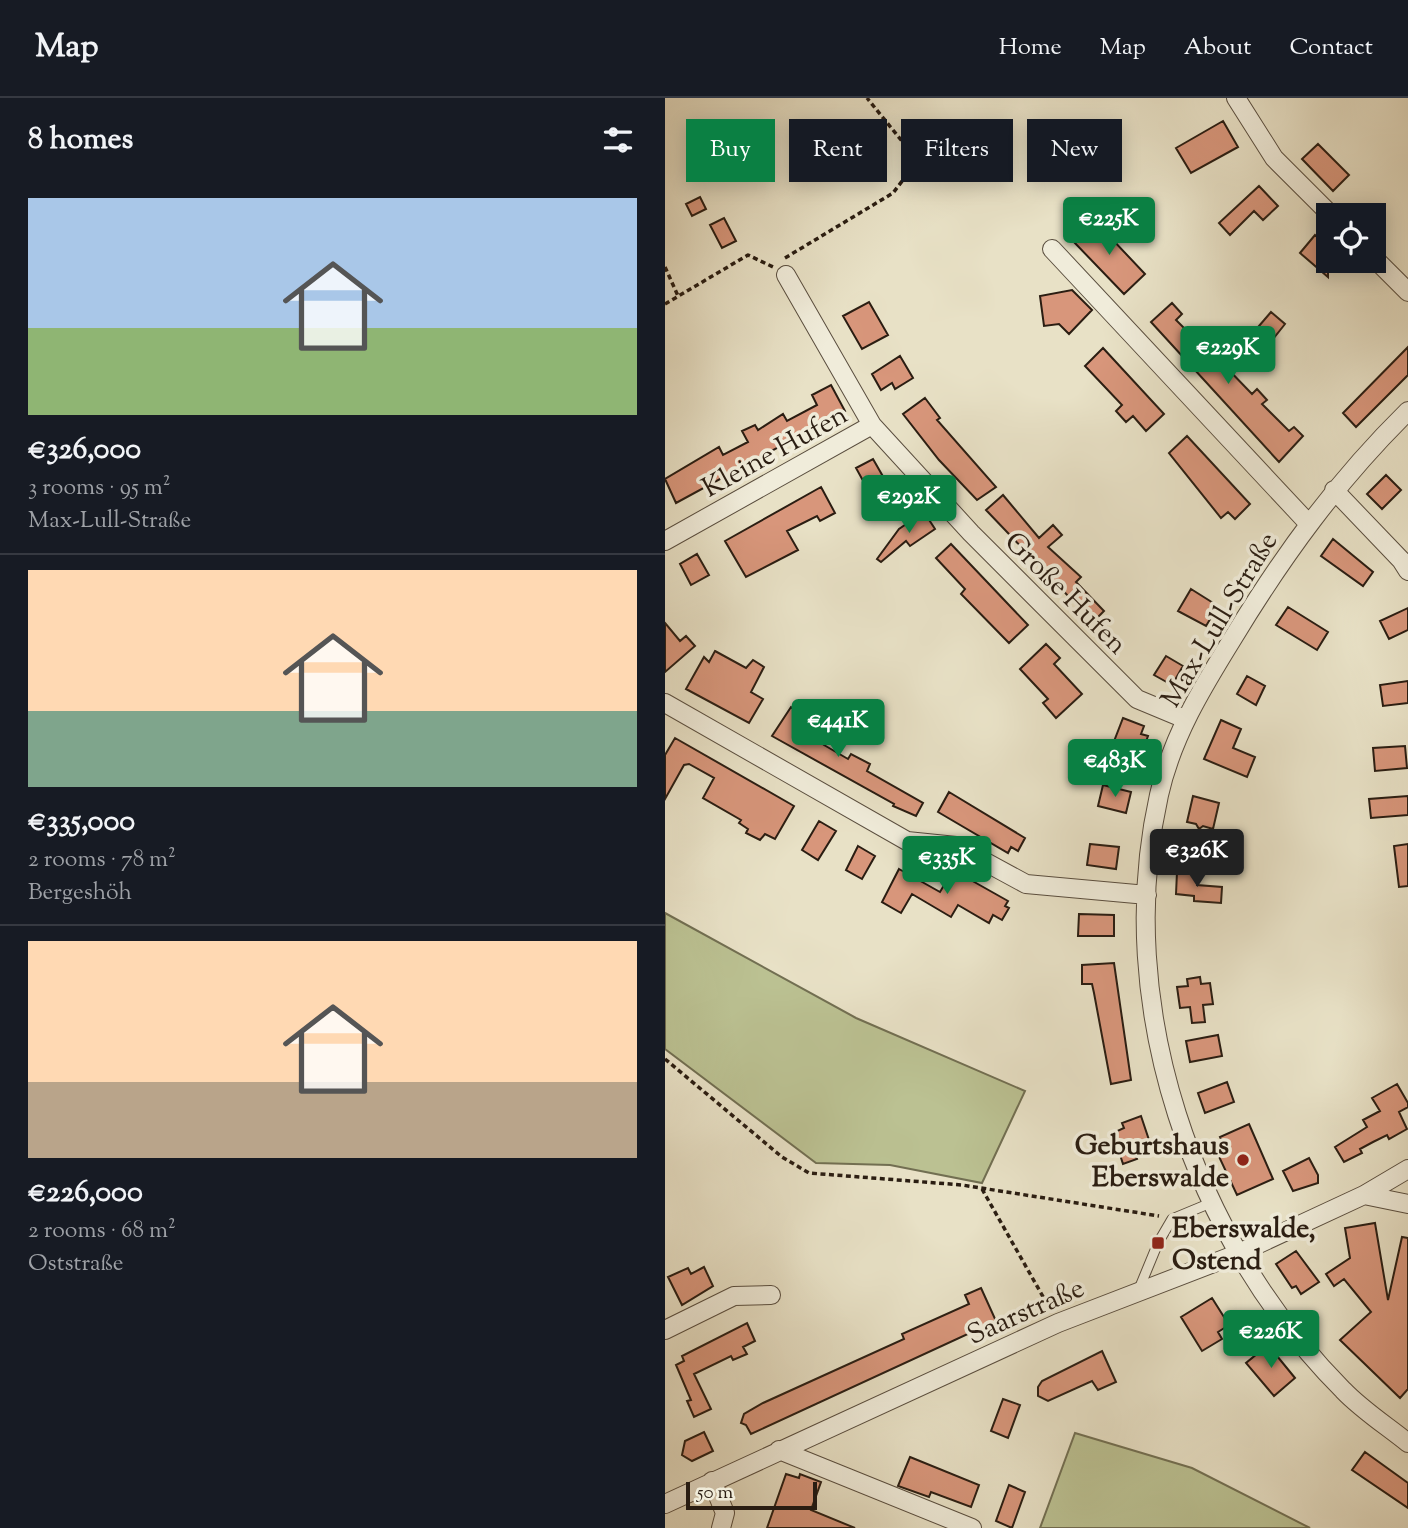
<!DOCTYPE html>
<meta charset="utf-8">
<style>
body{margin:0;font-family:"Sorts Mill Goudy",serif;background:#242831;color:#f1f3f6;height:100vh;display:flex;flex-direction:column;font-size:26px;white-space:nowrap}
*{box-sizing:border-box;margin:0}
p{font-size:23px;color:#9ea1a6}
.icon{flex:none;width:38px;height:38px;fill:none;stroke:currentColor;stroke-width:2;stroke-linecap:round;stroke-linejoin:round}
.map{position:relative;flex:1;overflow:hidden}
.panel{display:flex;flex-direction:column;background:#171b24;width:665px}
.panel>*{flex:none}
.top-card{position:absolute;left:21px;top:21px;width:616px;height:63px;display:flex;gap:14px}
.controls{position:absolute;left:651px;top:105px;display:grid;gap:14px}
.controls a{display:grid;place-items:center;width:70px;height:70px;border-radius:0px;background:#171b24;box-shadow:0 4px 18px #0003;font-size:35px}
.scale{position:absolute;left:21px;bottom:18px;width:131px;box-sizing:border-box;padding-left:7px;border:4px solid #2a1d12;border-top:0;font-size:19px;line-height:24px;white-space:nowrap;color:#2a1d12;-webkit-text-stroke:5px #f0ecda;paint-order:stroke}
.price{position:absolute;translate:-50% -60px;padding:0 16px;border-radius:7px;background:#0b8043;color:#fff;font-size:23px;line-height:46px;filter:drop-shadow(0 2px 4px #0008)}
.price::after{content:'';position:absolute;left:50%;top:42px;width:21px;height:16px;margin-left:-10px;background:inherit;clip-path:polygon(0 0,100% 0,50% 100%)}
.price.current{background:#222;color:#fff}
ul{padding:0;list-style:none}
li{display:grid;align-content:center;gap:14px;height:371px;padding:0 28px}
li+li{border-top:2px solid #363941}
li span{display:grid;place-items:center;height:217px;border-radius:0px;color:#555}
li>.icon{margin-inline-start:auto}
span .icon{width:126px;height:126px;fill:#fffc;stroke-width:1}
li b{font-size:30px}
h2{display:flex;justify-content:space-between;align-items:center;height:84px;padding:0 28px;font-size:30px}
.chip{padding:0 24px;border-radius:0px;background:#171b24;box-shadow:0 4px 18px #0003;font-size:24px;line-height:63px}
.chip.current{background:#0b8043;color:#fff}
header{display:flex;align-items:center;gap:42px;box-sizing:border-box;height:98px;padding:0 35px;background:#171b24;border-bottom:2px solid #363941}
header strong{font-size:33px}
nav{display:flex;gap:38px;margin-inline-start:auto;font-size:24px}
main{display:flex;flex:1;min-height:0}
.map>svg:first-child{display:block}
</style>
<header>
<strong>Map</strong>
<nav><a>Home</a><a>Map</a><a>About</a><a>Contact</a></nav>
</header>
<main>
<section class="panel">
<h2>8 homes<svg class="icon" aria-label="filters" viewBox="0 0 24 24"><path d="M4 7h16M4 17h16"/><circle cx="9" cy="7" r="2"/><circle cx="15" cy="17" r="2"/></svg></h2>
<ul>
<li><span style="background:linear-gradient(#a9c7e8 60%,#8fb573 0)"><svg class="icon" aria-label="home" viewBox="0 0 24 24"><path d="M3 11l9-7 9 7M6 9v11h12V9"/></svg></span><div><b>€326,000</b><p>3 rooms · 95 m²</p><p>Max-Lull-Straße</p></div></li>
<li><span style="background:linear-gradient(#ffd9b3 65%,#7fa58c 0)"><svg class="icon" aria-label="home" viewBox="0 0 24 24"><path d="M3 11l9-7 9 7M6 9v11h12V9"/></svg></span><div><b>€335,000</b><p>2 rooms · 78 m²</p><p>Bergeshöh</p></div></li>
<li><span style="background:linear-gradient(#ffd9b3 65%,#b9a48a 0)"><svg class="icon" aria-label="home" viewBox="0 0 24 24"><path d="M3 11l9-7 9 7M6 9v11h12V9"/></svg></span><div><b>€226,000</b><p>2 rooms · 68 m²</p><p>Oststraße</p></div></li>
</ul>
</section>
<div class="map">
<svg width="743" height="1430" viewBox="0 0 743 1430">
<rect width="100%" height="100%" fill="#e8e1c6"/>
<filter id="stains"><feTurbulence type="fractalNoise" baseFrequency=".00286" numOctaves="4"/><feColorMatrix values="0 0 0 0 .2 0 0 0 0 .09 0 0 0 0 .02 0 0 0 .5 -.17"/></filter>
<radialGradient id="worn" r=".72"><stop offset=".6" stop-color="#630" stop-opacity="0"/><stop offset="1" stop-color="#630" stop-opacity=".3"/></radialGradient>
<!-- green -->
<path fill="#bbc192" stroke="#726f52" stroke-width="2" d="M 0,815 L 191,920 L 360,993 L 317,1085 L 225,1067 L 151,1065 L 0,951 Z
M 410,1335 L 527,1370 L 645,1430 L 375,1430 Z"/>
<!-- building -->
<path fill="#d8967b" stroke="#2a1d12" stroke-width="2" d="M 558,23 L 573,49 L 526,75 L 511,50 Z
M 653,46 L 684,77 L 668,93 L 637,61 Z
M 594,88 L 613,108 L 598,122 L 589,113 L 565,137 L 554,125 Z
M 35,99 L 41,111 L 27,118 L 21,106 Z
M 59,120 L 71,143 L 57,150 L 45,127 Z
M 429,122 L 480,176 L 459,196 L 407,142 Z
M 650,137 L 663,149 L 663,179 L 635,155 Z
M 407,192 L 427,212 L 404,236 L 394,226 L 379,228 L 375,198 Z
M 204,204 L 223,237 L 197,251 L 178,218 Z
M 507,205 L 517,216 L 511,222 L 535,246 L 548,257 L 554,250 L 565,262 L 559,267 L 587,296 L 592,291 L 602,302 L 597,306 L 624,333 L 629,329 L 638,338 L 614,364 L 486,224 Z
M 606,214 L 620,226 L 608,241 L 594,228 Z
M 743,249 L 743,277 L 691,329 L 678,315 Z
M 438,250 L 499,316 L 481,333 L 468,318 L 461,324 L 451,313 L 457,307 L 420,268 Z
M 235,258 L 248,280 L 230,291 L 227,285 L 216,292 L 207,276 Z
M 166,287 L 180,313 L 11,405 L 0,381 L 54,349 L 58,357 L 83,344 L 77,333 L 90,327 L 93,332 L 118,316 L 122,323 L 152,307 L 147,297 Z
M 260,300 L 275,320 L 272,322 L 331,389 L 312,402 L 274,362 L 238,316 Z
M 522,338 L 585,406 L 570,421 L 563,414 L 556,420 L 504,355 Z
M 208,361 L 224,389 L 207,399 L 191,370 Z
M 721,377 L 736,392 L 717,411 L 702,396 Z
M 156,389 L 170,415 L 155,423 L 152,418 L 122,433 L 133,452 L 81,479 L 60,443 Z
M 338,397 L 374,440 L 388,427 L 397,437 L 383,449 L 416,479 L 411,484 L 439,513 L 428,524 L 321,412 Z
M 259,414 L 270,431 L 245,448 L 241,443 L 216,464 L 212,461 L 234,431 Z
M 668,441 L 708,474 L 698,488 L 656,458 Z
M 286,446 L 363,527 L 344,545 L 296,496 L 300,491 L 271,460 Z
M 32,456 L 44,477 L 26,487 L 15,466 Z
M 526,491 L 553,508 L 541,528 L 513,513 Z
M 623,509 L 663,534 L 652,552 L 611,527 Z
M 743,510 L 743,532 L 724,541 L 715,523 Z
M 0,525 L 15,543 L 21,538 L 30,548 L 0,574 Z
M 381,546 L 395,560 L 389,566 L 417,596 L 391,620 L 378,605 L 383,601 L 355,571 Z
M 50,553 L 81,570 L 88,562 L 99,569 L 86,594 L 98,601 L 84,625 L 21,591 L 39,559 L 44,564 Z
M 501,558 L 518,568 L 507,587 L 489,577 Z
M 582,578 L 600,588 L 591,607 L 572,596 Z
M 743,583 L 743,605 L 718,608 L 715,587 Z
M 126,609 L 167,633 L 159,647 L 183,661 L 186,656 L 205,666 L 202,673 L 258,705 L 251,718 L 228,708 L 229,706 L 107,638 Z
M 458,620 L 479,628 L 476,636 L 483,638 L 476,657 L 448,646 Z
M 556,622 L 576,631 L 568,650 L 590,659 L 582,679 L 539,661 Z
M 10,640 L 129,708 L 110,741 L 100,736 L 95,742 L 81,735 L 83,731 L 74,725 L 76,722 L 38,700 L 49,680 L 24,666 L 19,667 L 0,701 L 0,657 Z
M 740,648 L 742,670 L 710,673 L 708,650 Z
M 438,687 L 466,694 L 461,715 L 433,708 Z
M 284,694 L 360,740 L 353,753 L 346,749 L 343,755 L 273,714 Z
M 528,698 L 554,705 L 548,731 L 538,728 L 534,731 L 531,726 L 522,724 Z
M 743,698 L 743,717 L 706,720 L 704,701 Z
M 154,723 L 171,733 L 153,762 L 137,752 Z
M 425,746 L 454,749 L 451,771 L 422,767 Z
M 743,746 L 743,788 L 734,789 L 729,748 Z
M 193,748 L 210,758 L 197,781 L 181,772 Z
M 234,771 L 275,794 L 288,772 L 343,803 L 340,808 L 344,810 L 337,822 L 328,817 L 324,825 L 293,807 L 286,819 L 247,796 L 236,815 L 217,804 Z
M 512,774 L 533,776 L 532,787 L 557,789 L 556,805 L 529,803 L 529,798 L 511,796 Z
M 414,816 L 449,817 L 449,838 L 413,838 Z
M 449,865 L 466,982 L 446,986 L 429,895 L 427,886 L 417,886 L 417,867 Z
M 535,879 L 536,886 L 545,885 L 548,906 L 538,907 L 540,924 L 527,925 L 525,909 L 515,910 L 512,889 L 523,888 L 522,881 Z
M 553,937 L 557,958 L 525,964 L 521,943 Z
M 562,984 L 569,1004 L 540,1015 L 533,995 Z
M 732,986 L 743,1005 L 743,1009 L 734,1014 L 742,1031 L 724,1041 L 722,1037 L 708,1044 L 695,1051 L 697,1055 L 679,1064 L 670,1049 L 702,1029 L 698,1022 L 715,1013 L 707,1000 Z
M 476,1018 L 486,1048 L 469,1054 L 472,1061 L 458,1066 L 448,1035 L 459,1030 L 457,1025 Z
M 584,1026 L 608,1081 L 572,1097 L 549,1048 L 557,1043 L 555,1039 Z
M 644,1060 L 653,1077 L 653,1085 L 628,1093 L 618,1073 Z
M 710,1125 L 723,1202 L 737,1139 L 743,1140 L 743,1291 L 735,1300 L 675,1242 L 706,1214 L 679,1181 L 669,1188 L 661,1176 L 685,1160 L 680,1130 Z
M 631,1153 L 654,1184 L 636,1196 L 631,1188 L 627,1190 L 611,1166 Z
M 39,1169 L 48,1188 L 17,1207 L 3,1179 L 23,1170 L 26,1176 Z
M 316,1190 L 331,1223 L 86,1336 L 81,1327 L 76,1325 L 79,1316 L 98,1305 L 239,1241 L 237,1236 L 304,1206 L 300,1197 Z
M 547,1200 L 564,1227 L 553,1234 L 557,1241 L 537,1253 L 516,1219 Z
M 82,1225 L 90,1243 L 78,1249 L 82,1256 L 68,1262 L 66,1258 L 29,1276 L 46,1311 L 29,1319 L 22,1303 L 26,1302 L 11,1267 L 19,1263 L 17,1258 Z
M 603,1247 L 630,1280 L 609,1298 L 581,1265 Z
M 437,1253 L 451,1284 L 433,1292 L 427,1283 L 383,1303 L 373,1298 L 373,1289 L 377,1283 Z
M 338,1301 L 355,1307 L 343,1340 L 326,1333 Z
M 39,1334 L 48,1353 L 27,1363 L 17,1357 L 20,1343 Z
M 700,1354 L 743,1385 L 743,1410 L 687,1372 Z
M 245,1359 L 314,1387 L 306,1409 L 266,1394 L 264,1399 L 233,1388 Z
M 121,1376 L 134,1380 L 135,1376 L 156,1384 L 146,1412 L 190,1430 L 102,1430 Z
M 344,1387 L 360,1394 L 347,1430 L 331,1423 Z"/>
<g fill="none" stroke-linecap="round" stroke-linejoin="round">
<!-- service casing -->
<g stroke="#5a4e3f" stroke-width="11">
<path id="service" d="M 474,1191 L 493,1145 L 507,1121 L 548,1104"/>
</g>
<!-- minor casing -->
<g stroke="#5a4e3f" stroke-width="20">
<path id="minor" d="M 571,0 L 609,60 L 666,117
M 387,151 L 643,425
M 709,160 L 743,194
M 121,177 L 207,327 L 306,435 L 472,601 L 520,621
M 743,313 C 673,382 619,456 568,540 C 537,590 507,639 494,697 C 447,907 528,1141 678,1292 C 697,1312 722,1328 743,1345
M 669,392 L 736,462 L 743,473
M 0,443 L 207,327
M 0,605 L 242,743 L 291,748 L 361,786 L 482,797
M 699,1097 L 743,1106
M 0,1232 L 69,1198 L 106,1197
M 114,1352 L 307,1430
M 47,1383 L 60,1415 L 56,1430
M 0,1406 L 393,1225 L 572,1156 L 699,1097 L 743,1071"/>
</g>
<!-- path -->
<path stroke="#2a1d12" stroke-width="3.5" stroke-dasharray="5 3.5" stroke-linecap="butt" d="M 120,160 L 228,95 L 244,74 L 245,53 L 202,0
M 0,169 L 13,198
M 0,206 L 83,157 L 108,169
M 0,961 L 117,1059 L 144,1075 L 297,1087 L 494,1118
M 317,1091 L 385,1211"/>
<!-- service -->
<use href="#service" stroke="#f0ecda" stroke-width="9"/>
<!-- minor -->
<use href="#minor" stroke="#f0ecda" stroke-width="18"/>
</g>
<!-- markers -->
<g fill="#8f2418" stroke="#f0ecda" stroke-width="2.5">
<circle cx="578" cy="1062" r="7"/>
<rect x="486" y="1138" width="14" height="14" rx="3.5"/>
</g>
<g text-anchor="middle" stroke-width="7" stroke-linejoin="round" paint-order="stroke">
<!-- street labels -->
<g font-size="28" fill="#2a1d12" stroke="#f0ecda">
<text transform="translate(109 352) rotate(-29)" y="10">Kleine Hufen</text>
<text transform="translate(402 494) rotate(45)" y="10">Große Hufen</text>
<text transform="translate(553 521) rotate(-59)" y="10">Max-Lull-Straße</text>
<text transform="translate(360 1212) rotate(-24)" y="10">Saarstraße</text>
</g>
<!-- poi labels -->
<g font-size="28" font-weight="bold" fill="#2a1d12" stroke="#f0ecda" text-anchor="end">
<text x="564" y="1056">Geburtshaus<tspan x="564" dy="32">Eberswalde</tspan></text>
<text x="507" y="1139" text-anchor="start">Eberswalde,<tspan x="507" dy="32">Ostend</tspan></text>
</g>
</g>
<rect width="100%" height="100%" filter="url(#stains)"/>
<rect width="100%" height="100%" fill="url(#worn)"/>
</svg>
<div class="controls">
<a><svg class="icon" aria-label="locate" viewBox="0 0 24 24"><circle cx="12" cy="12" r="6"/><path d="M12 2v4M12 18v4M2 12h4M18 12h4"/></svg></a>
</div>
<div class="scale">50 m</div>
<b class="price" style="left:444px;top:159px">€225K</b>
<b class="price" style="left:563px;top:288px">€229K</b>
<b class="price" style="left:244px;top:437px">€292K</b>
<b class="price" style="left:173px;top:661px">€441K</b>
<b class="price" style="left:450px;top:701px">€483K</b>
<b class="price current" style="left:532px;top:791px">€326K</b>
<b class="price" style="left:282px;top:798px">€335K</b>
<b class="price" style="left:606px;top:1272px">€226K</b>
<div class="top-card">
<a class="chip current">Buy</a>
<a class="chip">Rent</a>
<a class="chip">Filters</a>
<a class="chip">New</a>
</div>
</div>
</main>
